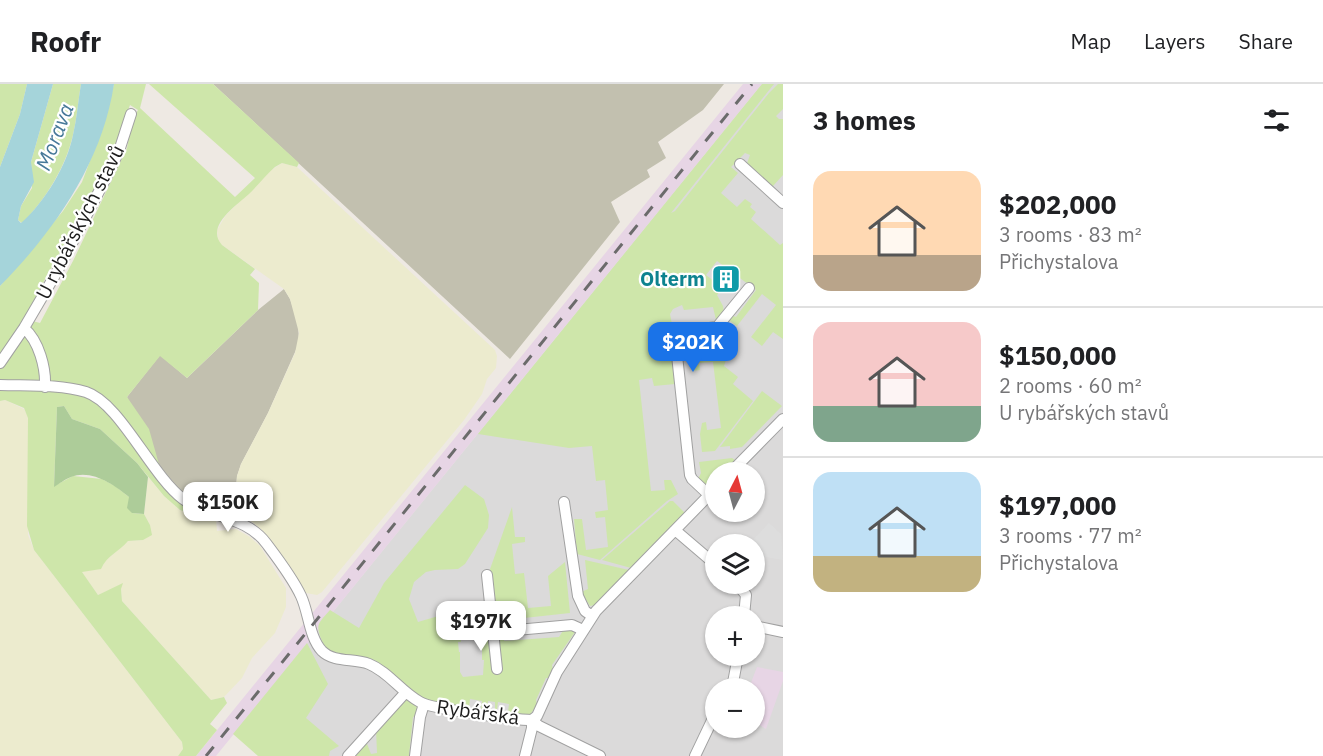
<!DOCTYPE html>
<meta charset="utf-8">
<style>
body{margin:0;font-family:"IBM Plex Sans",sans-serif;background:#f6f6f6;color:#202124;height:100vh;display:flex;flex-direction:column;font-size:22px;white-space:nowrap}
*{box-sizing:border-box;margin:0}
p{font-size:20px;color:#757577}
.icon{flex:none;width:33px;height:33px;fill:none;stroke:currentColor;stroke-width:2;stroke-linecap:round;stroke-linejoin:round}
.map{position:relative;flex:1;overflow:hidden}
.panel{display:flex;flex-direction:column;background:#fff;width:540px}
.panel>*{flex:none}
.needle{width:39px;rotate:6deg}
.buttons{position:absolute;left:705px;top:378px;display:grid;gap:12px}
.buttons a{display:grid;place-items:center;width:60px;height:60px;border-radius:50%;background:#fff;box-shadow:0 2px 4px #0004;font-size:30px}
.price{position:absolute;translate:-50% -51px;padding:0 14px;border-radius:12px;background:#fff;color:#222;font-size:20px;line-height:39px;filter:drop-shadow(0 2px 3px #0008)}
.price::after{content:'';position:absolute;left:50%;top:36px;width:18px;height:14px;margin-left:-9px;background:inherit;clip-path:polygon(0 0,100% 0,50% 100%)}
.price.on{background:#1a73e8;color:#fff}
ul{padding:0;list-style:none}
li{display:flex;align-items:center;gap:18px;height:150px;padding:0 30px}
li+li{border-top:2px solid #e0e0e0}
li span{display:grid;place-items:center;flex:none;width:168px;height:120px;border-radius:18px;color:#555}
li>.icon{margin-inline-start:auto}
span .icon{width:72px;height:72px;fill:#fffc;stroke-width:1}
li b{font-size:26px}
h2{display:flex;justify-content:space-between;align-items:center;height:72px;padding:0 30px;font-size:26px}
header{display:flex;align-items:center;gap:36px;box-sizing:border-box;height:84px;padding:0 30px;background:#fff;border-bottom:2px solid #e0e0e0}
header strong{font-size:28px}
nav{display:flex;gap:33px;margin-inline-start:auto;font-size:21px}
main{display:flex;flex:1;min-height:0}
.map>svg:first-child{display:block}
</style>
<header>
<strong>Roofr</strong>
<nav><a>Map</a><a>Layers</a><a>Share</a></nav>
</header>
<main>
<div class="map">
<svg width="783" height="672" viewBox="0 0 783 672">
<rect width="100%" height="100%" fill="#eee9e3"/>
<!-- residential -->
<path fill="#dbdada" fill-rule="evenodd" d="M 762,0 L 783,0 L 783,672 L 276,672 L 301,567 ZM 716,388 L 754,388 L 754,428 L 716,428 ZM 716,460 L 754,460 L 754,500 L 716,500 ZM 716,532 L 754,532 L 754,572 L 716,572 ZM 716,604 L 754,604 L 754,644 L 716,644 Z"/>
<!-- industrial -->
<path fill="#e7d5e5" d="M 743,0 L 762,0 L 216,672 L 196,672 Z
M 757,583 L 783,588 L 783,597 L 766,645 L 755,638 L 755,619 L 757,609 L 755,607 L 754,604 L 749,604 Z"/>
<!-- construction -->
<path fill="#c2c0af" d="M 213,0 L 724,0 L 703,26 L 658,58 L 666,74 L 647,86 L 650,93 L 611,118 L 620,138 L 510,275 Z
M 284,205 L 290,215 L 298,238 L 299,259 L 268,329 L 241,380 L 237,392 L 235,416 L 228,428 L 220,435 L 164,398 L 127,313 L 160,271 L 187,294 L 258,226 Z"/>
<!-- farmland -->
<path fill="#ecebce" d="M 282,79 L 297,83 L 495,266 L 497,272 L 496,284 L 487,295 L 482,310 L 464,336 L 322,508 L 317,511 L 306,509 L 263,447 L 246,433 L 235,416 L 237,392 L 241,380 L 268,329 L 295,269 L 299,249 L 290,215 L 284,205 L 222,161 L 218,157 L 217,146 L 226,131 L 270,87 Z
M 5,316 L 24,325 L 29,334 L 28,451 L 34,466 L 182,658 L 183,665 L 178,672 L 0,672 L 0,317 Z
M 148,393 L 164,412 L 180,426 L 216,435 L 217,447 L 236,445 L 250,453 L 260,462 L 286,504 L 286,523 L 275,549 L 252,574 L 242,594 L 224,613 L 211,616 L 122,517 L 121,505 L 109,506 L 98,511 L 81,487 L 104,478 L 128,457 L 143,456 L 150,441 L 144,430 Z"/>
<!-- grass -->
<path fill="#cee6aa" fill-rule="evenodd" d="M 0,0 L 27,0 L 20,30 L 0,83 Z
M 53,0 L 81,0 C 78,17 77,34 73,51 C 66,82 45,117 22,139 L 18,136 L 21,122 L 32,104 L 31,78 Z
M 114,0 L 146,0 L 140,24 L 235,113 L 255,94 L 149,0 L 213,0 L 299,79 L 297,83 L 282,79 L 275,83 C 266,91 258,101 249,110 C 236,122 205,142 222,161 L 255,185 L 250,191 L 259,199 L 258,226 L 187,294 L 160,272 L 127,313 L 149,345 L 164,398 L 199,425 L 196,431 L 180,426 L 164,412 L 137,379 L 100,345 L 72,335 L 64,322 L 57,323 L 54,402 L 73,392 L 102,395 L 115,402 L 129,413 L 132,429 L 144,430 L 150,441 L 152,451 L 143,456 L 128,457 C 119,468 107,471 101,485 L 82,488 L 98,511 L 123,499 L 121,505 L 122,517 L 211,616 L 224,613 L 227,619 L 210,640 L 217,646 L 196,672 L 178,672 L 183,665 L 182,658 L 34,466 L 27,442 L 28,334 L 24,324 L 5,316 L 0,317 L 0,202 L 63,127 L 82,98 L 104,39 ZM 130,21 L 138,26 L 132,37 L 127,64 L 73,177 L 40,239 L 25,235 C 46,189 74,147 97,102 C 110,76 120,48 130,21 Z
M 762,0 L 774,0 L 671,129 L 675,127 L 769,9 L 778,0 L 783,0 L 783,25 L 776,32 L 779,35 L 783,35 L 783,91 L 773,102 L 770,102 L 746,82 L 750,71 L 745,69 L 731,83 L 738,89 L 721,109 L 737,123 L 745,115 L 752,120 L 750,123 L 756,128 L 751,135 L 780,161 L 783,159 L 783,255 L 773,248 L 762,262 L 751,253 L 776,221 L 762,210 L 737,242 L 726,234 L 731,231 L 736,233 L 756,206 L 717,177 L 706,191 L 723,204 L 717,211 L 723,222 L 724,229 L 716,236 L 713,223 L 684,226 L 682,221 L 673,225 L 670,230 L 672,240 L 665,242 L 670,245 L 663,246 L 665,270 L 672,274 L 675,300 L 654,302 L 652,294 L 639,296 L 651,407 L 665,406 L 664,396 L 671,396 L 678,410 L 667,417 L 600,476 L 577,470 L 574,435 L 582,435 L 586,466 L 608,463 L 605,433 L 596,434 L 595,428 L 608,426 L 605,396 L 596,397 L 592,362 L 569,364 L 478,350 Z
M 681,252 L 687,254 L 690,266 L 711,263 L 710,253 L 718,252 L 724,254 L 727,262 L 726,270 L 722,273 L 726,276 L 724,282 L 738,293 L 733,300 L 753,317 L 715,367 L 702,368 L 700,350 L 702,339 L 706,338 L 707,346 L 721,344 L 713,278 L 699,279 L 700,286 L 692,287 L 690,268 L 681,269 Z
M 762,307 L 782,322 L 742,363 L 730,365 L 730,362 L 720,363 Z
M 732,374 L 735,376 L 725,388 L 716,388 L 715,398 L 711,402 L 704,401 L 698,395 L 701,389 L 699,378 Z
M 465,401 L 484,415 L 489,431 L 488,444 L 465,480 L 458,485 L 435,486 L 426,488 L 414,498 L 409,515 L 418,538 L 452,528 L 454,548 L 460,548 L 461,558 L 458,558 L 459,568 L 460,568 L 460,588 L 463,593 L 483,591 L 484,576 L 482,576 L 482,556 L 479,550 L 506,550 L 504,557 L 559,553 L 564,545 L 571,545 L 575,548 L 552,581 L 553,586 L 548,594 L 546,594 L 536,616 L 537,620 L 530,631 L 508,628 L 509,620 L 498,618 L 497,626 L 495,626 L 495,618 L 488,617 L 487,625 L 481,625 L 482,617 L 470,615 L 469,623 C 452,621 434,621 419,613 C 403,604 392,586 376,577 C 358,567 331,579 322,557 C 315,540 318,540 330,526 L 359,544 L 384,499 Z
M 670,417 L 673,417 L 685,429 L 631,484 L 602,476 Z
M 512,423 L 515,453 L 525,453 L 525,458 L 512,460 L 515,490 L 524,489 L 528,524 L 551,522 L 548,492 L 565,478 L 570,529 L 496,537 L 489,488 Z
M 585,476 L 629,486 L 595,521 L 590,522 L 581,508 L 588,505 Z
M 307,559 L 328,600 L 306,634 L 339,662 L 330,667 L 329,672 L 258,672 L 233,650 Z
M 405,616 L 409,616 L 417,622 L 416,632 L 413,633 L 409,672 L 350,672 L 366,657 L 371,670 L 377,669 L 376,645 Z"/>
<!-- forest -->
<path fill="#adcc99" d="M 64,322 L 72,335 L 100,345 L 137,379 L 148,393 L 144,430 L 132,429 L 127,424 L 129,413 C 114,401 92,385 71,393 C 65,395 59,400 54,403 L 57,323 Z"/>
<!-- parking -->
<path fill="#ddd" d="M 769,439 L 781,450 L 783,476 L 766,473 L 762,475 L 758,481 L 755,497 L 754,460 L 749,460 Z"/>
<!-- water -->
<path fill="#a5d4da" d="M 27,0 L 53,0 L 31,78 L 34,98 L 21,122 L 18,136 L 21,139 C 45,118 67,81 73,51 C 77,34 78,17 81,0 L 114,0 C 102,79 55,146 0,202 L 0,83 L 20,30 Z"/>
<g fill="none" stroke-linecap="round" stroke-linejoin="round">
<!-- street casing -->
<g stroke="#a1a1a1" stroke-width="12">
<path id="street" d="M 740,80 L 783,119
M 24,244 C 39,257 46,284 45,303
M 0,279 L 24,244 L 58,186 L 106,94 L 119,67 L 131,30
M 0,301 C 28,302 59,300 86,308 C 120,319 151,391 183,415 C 209,434 246,432 266,459 C 278,475 292,493 301,512 C 309,529 309,553 322,567 C 334,579 354,574 369,580 C 389,588 401,608 420,618 C 431,625 517,636 532,636
M 731,388 L 783,335
M 709,411 L 692,395 L 690,391 L 675,253 L 679,248 L 717,243 L 749,204
M 564,418 L 578,512 L 585,527 L 592,532
M 675,446 L 716,481
M 487,491 L 497,585
M 737,500 L 746,511 L 744,532
M 754,542 L 783,548
M 493,548 L 572,541 L 583,546
M 732,604 L 738,572
M 532,636 L 539,642 L 600,672
M 348,672 L 406,608
M 415,672 L 420,633 L 424,620
M 525,672 L 532,644 L 532,636 L 537,632 L 557,588 L 596,527 L 716,404
M 695,672 L 716,628"/>
</g>
<!-- street -->
<use href="#street" stroke="#fff" stroke-width="10"/>
<!-- rail -->
<path stroke="#6b6b6b" stroke-width="3" stroke-dasharray="12 12" stroke-linecap="butt" d="M 206,672 L 752,0"/>
</g>
<!-- icons -->
<defs>
<g id="building-square" transform="scale(1.5)"><rect x="-9" y="-9" width="18" height="18" rx="4" fill="#0f9aa8" stroke="#fff"/><path d="M-4-6H4V6H1V3H-1V6H-4ZM-2.5-4.3h1.7v1.8h-1.7ZM.8-4.3h1.7v1.8H.8ZM-2.5-1h1.7V.8h-1.7ZM.8-1h1.7V.8H.8Z" fill="#fff"/></g>
</defs>
<g fill-rule="evenodd">
<use href="#building-square" x="726" y="195"/>
</g>
<g text-anchor="middle" stroke-width="4.5" stroke-linejoin="round" paint-order="stroke">
<!-- street labels -->
<g font-size="20" fill="#1d1d1d" stroke="#fff">
<text transform="translate(80 138) rotate(-63)" y="7">U rybářských stavů</text>
<text transform="translate(478 628) rotate(8)" y="7">Rybářská</text>
</g>
<!-- culture labels -->
<g font-size="20" font-weight="bold" fill="#0d838f" stroke="#fff" text-anchor="end">
<text x="705" y="202">Olterm</text>
</g>
<!-- water labels -->
<g font-size="21" font-style="italic" fill="#477999" stroke="#fff">
<text transform="translate(55 53) rotate(-69)" y="7">Morava</text>
</g>
</g>
</svg>
<div class="buttons">
<a><svg class="needle" viewBox="-14 -14 28 28"><path d="M0-13l5 13h-10z" fill="#e53935"/><path d="M0 13l5-13h-10z" fill="#757577"/></svg></a>
<a><svg class="icon" aria-label="layers" viewBox="0 0 24 24"><path d="M12 4l9 5-9 5-9-5zM3 14l9 5 9-5"/></svg></a>
<a>+</a>
<a>−</a>
</div>
<b class="price on" style="left:693px;top:289px">$202K</b>
<b class="price" style="left:228px;top:449px">$150K</b>
<b class="price" style="left:481px;top:568px">$197K</b>
</div>
<section class="panel">
<h2>3 homes<svg class="icon" aria-label="filters" viewBox="0 0 24 24"><path d="M4 7h16M4 17h16"/><circle cx="9" cy="7" r="2"/><circle cx="15" cy="17" r="2"/></svg></h2>
<ul>
<li><span style="background:linear-gradient(#ffd9b3 70%,#b9a48a 0)"><svg class="icon" aria-label="home" viewBox="0 0 24 24"><path d="M3 11l9-7 9 7M6 9v11h12V9"/></svg></span><div><b>$202,000</b><p>3 rooms · 83 m²</p><p>Přichystalova</p></div></li>
<li><span style="background:linear-gradient(#f6c9c9 70%,#7fa58c 0)"><svg class="icon" aria-label="home" viewBox="0 0 24 24"><path d="M3 11l9-7 9 7M6 9v11h12V9"/></svg></span><div><b>$150,000</b><p>2 rooms · 60 m²</p><p>U rybářských stavů</p></div></li>
<li><span style="background:linear-gradient(#bfe0f5 70%,#c2b280 0)"><svg class="icon" aria-label="home" viewBox="0 0 24 24"><path d="M3 11l9-7 9 7M6 9v11h12V9"/></svg></span><div><b>$197,000</b><p>3 rooms · 77 m²</p><p>Přichystalova</p></div></li>
</ul>
</section>
</main>
